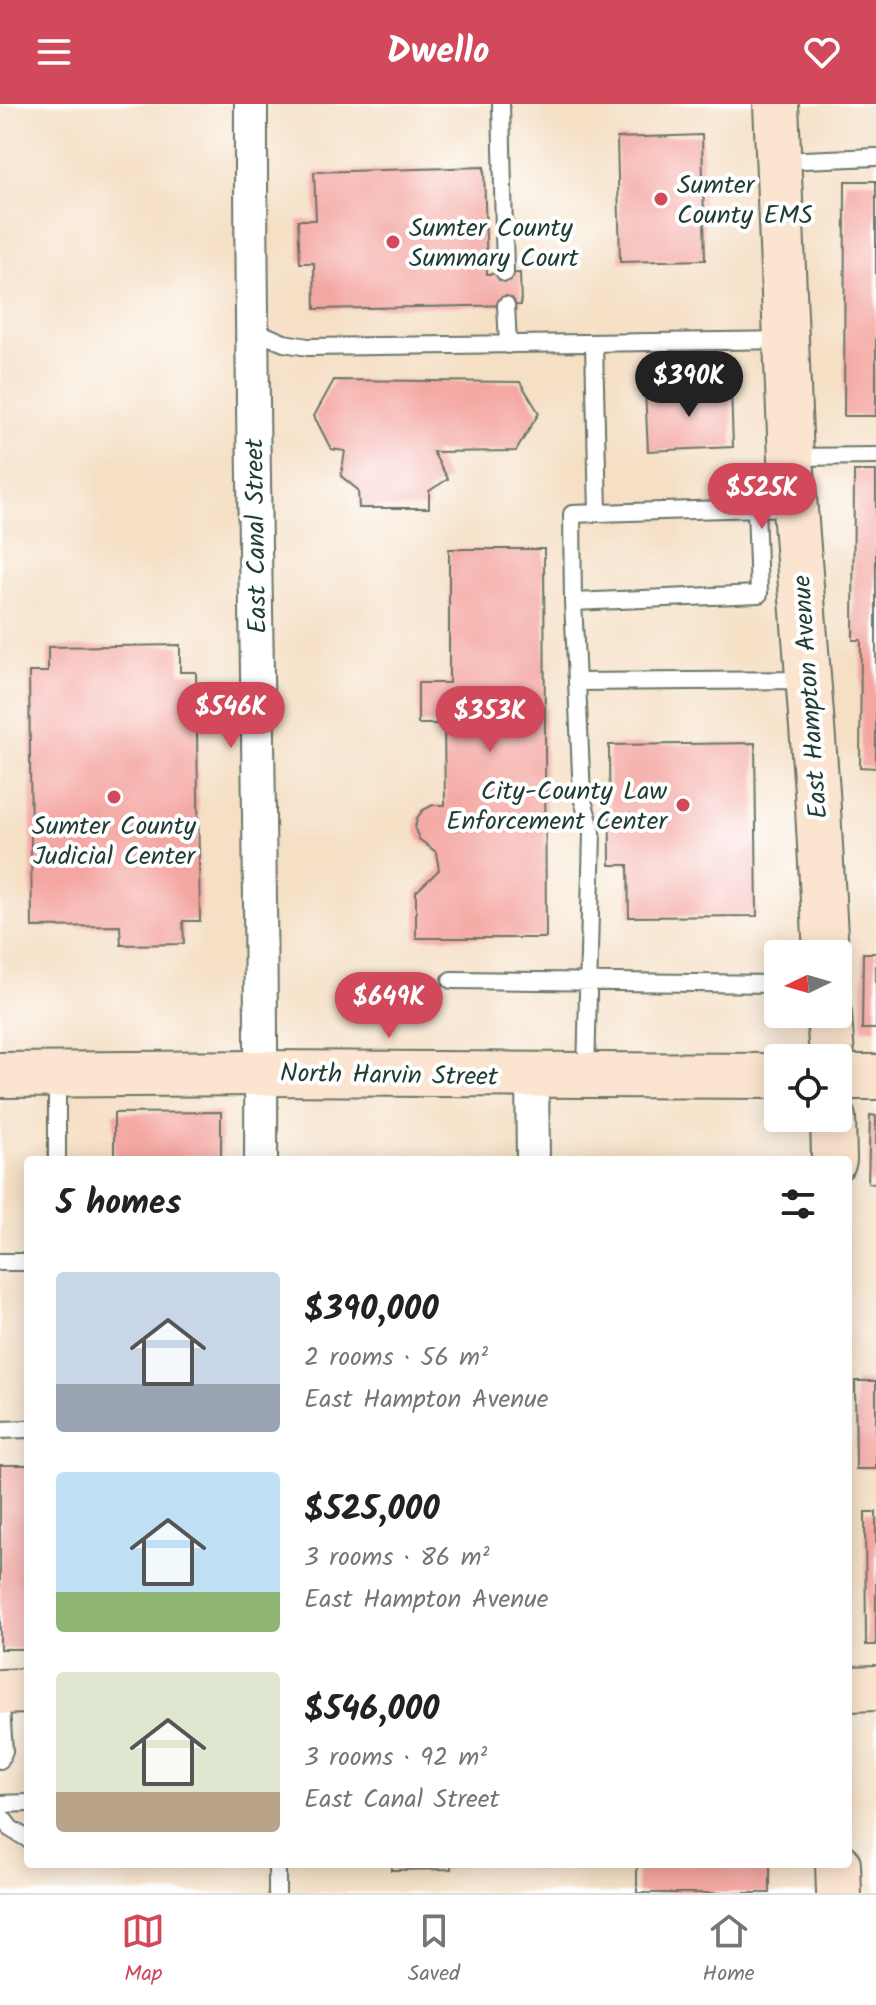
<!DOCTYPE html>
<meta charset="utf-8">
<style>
body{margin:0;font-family:Kalam,sans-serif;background:#f6f6f6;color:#222;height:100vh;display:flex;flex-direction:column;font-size:30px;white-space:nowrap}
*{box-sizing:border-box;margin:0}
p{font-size:26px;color:#767676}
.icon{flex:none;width:44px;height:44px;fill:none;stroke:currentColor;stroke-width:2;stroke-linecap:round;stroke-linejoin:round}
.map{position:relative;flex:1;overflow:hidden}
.sheet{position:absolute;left:24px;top:1052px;width:828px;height:712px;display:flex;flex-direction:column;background:#fff;border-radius:8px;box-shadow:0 4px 20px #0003}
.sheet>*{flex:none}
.needle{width:52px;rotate:265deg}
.tools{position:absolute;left:764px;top:836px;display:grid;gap:16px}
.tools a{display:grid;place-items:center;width:88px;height:88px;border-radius:8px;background:#fff;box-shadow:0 4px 20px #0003;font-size:40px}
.price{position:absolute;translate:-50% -68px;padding:0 18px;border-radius:28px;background:#d1495b;color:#fff;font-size:26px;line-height:52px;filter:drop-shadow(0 2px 4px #0008)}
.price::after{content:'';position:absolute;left:50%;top:48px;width:24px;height:18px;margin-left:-12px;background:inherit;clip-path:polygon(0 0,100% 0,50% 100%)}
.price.current{background:#222;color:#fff}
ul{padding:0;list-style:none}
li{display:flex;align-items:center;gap:24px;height:200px;padding:0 32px}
li span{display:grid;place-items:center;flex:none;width:224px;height:160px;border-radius:8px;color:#555}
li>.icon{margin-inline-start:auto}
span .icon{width:96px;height:96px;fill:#fffc;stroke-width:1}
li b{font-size:34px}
h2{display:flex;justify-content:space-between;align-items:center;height:96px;padding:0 32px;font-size:34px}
header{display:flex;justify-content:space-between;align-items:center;height:104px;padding:0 32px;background:#d1495b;color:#fff;font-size:36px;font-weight:600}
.dock{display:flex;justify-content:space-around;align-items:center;height:112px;border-top:2px solid #e0e0e0;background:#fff;font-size:22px;color:#767676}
.dock a{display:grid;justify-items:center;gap:4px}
.dock .current{color:#d1495b}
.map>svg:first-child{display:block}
</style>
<header><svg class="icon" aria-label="menu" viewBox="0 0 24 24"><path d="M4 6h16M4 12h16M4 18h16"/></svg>Dwello<svg class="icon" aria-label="heart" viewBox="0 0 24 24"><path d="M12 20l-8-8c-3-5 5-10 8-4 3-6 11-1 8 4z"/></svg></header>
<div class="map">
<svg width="876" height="1789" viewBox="0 0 876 1789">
<rect width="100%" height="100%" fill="#fff"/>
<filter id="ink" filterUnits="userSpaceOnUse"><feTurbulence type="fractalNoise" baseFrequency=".0125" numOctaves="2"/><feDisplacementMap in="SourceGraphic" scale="16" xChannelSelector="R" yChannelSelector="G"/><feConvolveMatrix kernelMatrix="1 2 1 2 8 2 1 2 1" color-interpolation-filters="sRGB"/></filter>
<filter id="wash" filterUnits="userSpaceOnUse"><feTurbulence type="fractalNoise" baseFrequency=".006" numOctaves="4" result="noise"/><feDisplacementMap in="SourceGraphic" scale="32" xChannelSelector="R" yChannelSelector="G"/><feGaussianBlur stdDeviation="1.8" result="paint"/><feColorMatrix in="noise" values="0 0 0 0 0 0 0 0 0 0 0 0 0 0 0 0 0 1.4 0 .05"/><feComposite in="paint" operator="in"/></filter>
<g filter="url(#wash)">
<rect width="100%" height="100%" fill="#f5e0c6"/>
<g id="blocks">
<!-- building -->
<path fill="#f4a7a2" d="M 702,31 L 705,156 L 620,158 L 617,34 Z
M 484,63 L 487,170 L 520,169 L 521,201 L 315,205 L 314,159 L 300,159 L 298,116 L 316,116 L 314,68 Z
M 845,77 L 876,77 L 876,312 L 844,312 Z
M 334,276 L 520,278 L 539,309 L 516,347 L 433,348 L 448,375 L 429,387 L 429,404 L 359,404 L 358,386 L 341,372 L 345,347 L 331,345 L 314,312 Z
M 731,283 L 733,343 L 648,347 L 645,286 Z
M 854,367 L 876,367 L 876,664 L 860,663 L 861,536 L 853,536 Z
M 449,445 L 544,445 L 546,834 L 416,834 L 416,788 L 439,766 L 436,748 L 419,735 L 415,725 L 417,714 L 423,706 L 433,701 L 445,701 L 444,620 L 418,620 L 418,579 L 449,579 Z
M 180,541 L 180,568 L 196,568 L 200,817 L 183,817 L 184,840 L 121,841 L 120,822 L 32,823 L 29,568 L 48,568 L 48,543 Z
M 755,639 L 757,812 L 629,813 L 628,761 L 610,761 L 609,641 Z
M 863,849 L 876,849 L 876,925 L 862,925 Z
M 221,1008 L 221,1056 L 114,1056 L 114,1009 Z
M 870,1011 L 876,1012 L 876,1080 L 868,1079 Z
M 855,1277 L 876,1277 L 876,1365 L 856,1365 Z
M 0,1361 L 28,1361 L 28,1545 L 0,1545 Z
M 865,1408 L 876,1408 L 876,1541 L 866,1541 Z
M 391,1760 L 451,1760 L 451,1765 L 391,1766 Z
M 637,1760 L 770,1760 L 770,1789 L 637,1789 Z"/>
</g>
</g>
<g filter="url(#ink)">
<use href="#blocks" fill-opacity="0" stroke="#6a7667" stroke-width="2"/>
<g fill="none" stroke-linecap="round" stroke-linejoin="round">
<!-- lane casing -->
<g stroke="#6a7667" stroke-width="20">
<path id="lane" d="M 501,0 L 505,169
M 780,57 L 876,53
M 506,201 L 508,241
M 251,225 L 284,239 L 308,243 L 786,236
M 594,240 L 598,409 L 793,403
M 794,353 L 876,352
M 598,409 L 572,410 L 573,498 L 759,490 L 756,403
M 573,498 L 577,578
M 451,876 L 778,880
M 586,970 L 592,728 L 582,693 L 577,578 L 805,576
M 57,1056 L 57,974
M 0,1158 L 28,1158
M 0,1326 L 28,1325
M 0,1656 L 4,1647 L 0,1590
M 0,1700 L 28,1699
M 0,1711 L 11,1725 L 28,1735
M 277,1760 L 277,1789"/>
</g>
<!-- street casing -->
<g stroke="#6a7667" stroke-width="36">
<path id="street" d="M 251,0 C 250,352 263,704 261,1056
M 532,972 L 533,1056"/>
</g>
<!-- secondary casing -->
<g stroke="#6a7667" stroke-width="48">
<path id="secondary" d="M 776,0 L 791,354 L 817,687 L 826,850
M 829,910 L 832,954
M 0,971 L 262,969 L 778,972
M 838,973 L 876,973
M 833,1014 L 834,1056
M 848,1585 L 876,1584
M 0,1588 L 28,1587
M 838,1760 L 839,1789"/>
</g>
<!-- lane -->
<use href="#lane" stroke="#fff" stroke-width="16"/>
<!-- street -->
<use href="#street" stroke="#fff" stroke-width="32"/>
<!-- secondary -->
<use href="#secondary" stroke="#fce5d0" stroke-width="44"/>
</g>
</g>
<!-- markers -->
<g fill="#d1495b" stroke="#fff" stroke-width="3">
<circle cx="661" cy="95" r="8"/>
<circle cx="393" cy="138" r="8"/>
<circle cx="114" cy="693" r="8"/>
<circle cx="683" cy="701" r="8"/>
</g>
<g text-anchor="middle" stroke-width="8" stroke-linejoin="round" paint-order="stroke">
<!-- poi labels -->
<g font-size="26" fill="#1f3d34" stroke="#fff" text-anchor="start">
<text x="677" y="89">Sumter<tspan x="677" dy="30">County EMS</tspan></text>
<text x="409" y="132">Sumter County<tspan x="409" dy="30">Summary Court</tspan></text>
<text x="667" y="695" text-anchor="end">City-County Law<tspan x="667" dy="30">Enforcement Center</tspan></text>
<text x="114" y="730" text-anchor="middle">Sumter County<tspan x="114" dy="30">Judicial Center</tspan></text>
</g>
<!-- street labels -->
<g font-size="26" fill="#1f3d34" stroke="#fff">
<text transform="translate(255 432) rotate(-91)" y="9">East Canal Street</text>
<text transform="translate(809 593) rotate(-94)" y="9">East Hampton Avenue</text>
<text transform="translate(389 970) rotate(1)" y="9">North Harvin Street</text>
</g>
</g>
</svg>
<div class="tools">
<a><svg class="needle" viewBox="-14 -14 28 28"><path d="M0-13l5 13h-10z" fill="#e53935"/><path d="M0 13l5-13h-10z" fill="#767676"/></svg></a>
<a><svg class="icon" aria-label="locate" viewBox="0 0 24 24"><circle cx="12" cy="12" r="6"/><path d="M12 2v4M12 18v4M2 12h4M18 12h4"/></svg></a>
</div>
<b class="price current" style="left:689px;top:315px">$390K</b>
<b class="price" style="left:762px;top:427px">$525K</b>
<b class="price" style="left:231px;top:646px">$546K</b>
<b class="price" style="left:490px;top:650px">$353K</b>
<b class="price" style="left:389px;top:936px">$649K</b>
<section class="sheet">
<h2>5 homes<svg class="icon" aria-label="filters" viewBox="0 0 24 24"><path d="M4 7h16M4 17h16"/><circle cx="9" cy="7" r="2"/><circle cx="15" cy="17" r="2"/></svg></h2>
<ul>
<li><span style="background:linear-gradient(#c9d6e8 70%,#9aa5b1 0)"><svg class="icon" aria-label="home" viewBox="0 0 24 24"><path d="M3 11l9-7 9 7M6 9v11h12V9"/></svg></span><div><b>$390,000</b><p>2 rooms · 56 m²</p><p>East Hampton Avenue</p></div></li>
<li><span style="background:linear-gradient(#bfe0f5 75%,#8fb573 0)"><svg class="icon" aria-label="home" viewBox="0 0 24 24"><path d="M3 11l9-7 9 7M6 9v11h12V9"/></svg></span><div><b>$525,000</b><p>3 rooms · 86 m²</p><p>East Hampton Avenue</p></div></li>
<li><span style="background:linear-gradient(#dfe7d0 75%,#b9a48a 0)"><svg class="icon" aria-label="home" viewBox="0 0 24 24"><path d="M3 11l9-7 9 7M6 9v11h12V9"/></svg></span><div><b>$546,000</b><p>3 rooms · 92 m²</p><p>East Canal Street</p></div></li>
</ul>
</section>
</div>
<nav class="dock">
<a class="current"><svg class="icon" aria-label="map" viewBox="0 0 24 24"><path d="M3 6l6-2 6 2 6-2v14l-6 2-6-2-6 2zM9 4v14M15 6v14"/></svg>Map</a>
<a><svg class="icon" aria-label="saved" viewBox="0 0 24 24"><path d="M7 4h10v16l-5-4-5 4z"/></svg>Saved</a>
<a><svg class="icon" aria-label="home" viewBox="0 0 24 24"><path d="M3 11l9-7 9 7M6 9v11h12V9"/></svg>Home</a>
</nav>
